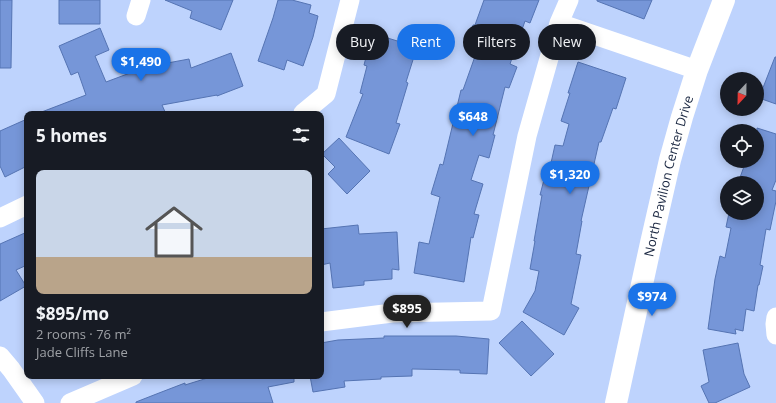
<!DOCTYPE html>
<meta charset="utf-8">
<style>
body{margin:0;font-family:"Open Sans",sans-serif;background:#20242c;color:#f1f3f6;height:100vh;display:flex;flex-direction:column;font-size:15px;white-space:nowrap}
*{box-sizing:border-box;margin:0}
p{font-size:13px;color:#9ea1a6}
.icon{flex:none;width:22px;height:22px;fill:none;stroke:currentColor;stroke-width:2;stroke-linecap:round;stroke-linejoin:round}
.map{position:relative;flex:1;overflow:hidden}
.drawer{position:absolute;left:24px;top:111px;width:300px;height:268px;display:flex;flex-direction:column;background:#171b24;border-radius:8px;box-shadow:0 2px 10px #0003}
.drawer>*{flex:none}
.guide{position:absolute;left:336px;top:24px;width:380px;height:36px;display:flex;gap:8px}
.needle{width:26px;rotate:202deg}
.tools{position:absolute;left:720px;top:72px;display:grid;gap:8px}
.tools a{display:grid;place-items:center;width:44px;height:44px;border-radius:50%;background:#171b24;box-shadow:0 2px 10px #0003;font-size:20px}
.price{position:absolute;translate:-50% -34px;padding:0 9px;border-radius:14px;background:#1a73e8;color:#fff;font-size:13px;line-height:26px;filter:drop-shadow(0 1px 2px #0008)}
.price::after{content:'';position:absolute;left:50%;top:24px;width:12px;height:9px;margin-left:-6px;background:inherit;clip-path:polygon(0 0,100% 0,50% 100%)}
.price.active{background:#222;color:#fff}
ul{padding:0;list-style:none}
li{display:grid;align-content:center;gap:8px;height:212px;padding:0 12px}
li+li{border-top:1px solid #363941}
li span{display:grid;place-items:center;height:124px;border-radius:8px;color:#555}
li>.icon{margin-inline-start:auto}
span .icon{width:72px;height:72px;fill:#fffc;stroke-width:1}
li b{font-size:17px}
h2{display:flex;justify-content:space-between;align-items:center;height:48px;padding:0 12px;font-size:17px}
.pill{padding:0 14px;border-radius:18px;background:#171b24;box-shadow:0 2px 10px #0003;font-size:14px;line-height:36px}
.pill.active{background:#1a73e8;color:#fff}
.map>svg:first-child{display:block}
</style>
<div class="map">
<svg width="776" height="403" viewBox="0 0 776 403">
<rect width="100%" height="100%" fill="#bed3fd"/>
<!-- building -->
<path fill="#7696d8" stroke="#5574b3" d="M 0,0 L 12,0 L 11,68 L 0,68 Z
M 59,0 L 100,0 L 100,24 L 59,24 Z
M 165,0 L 233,0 L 221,30 L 190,18 L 192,11 Z
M 278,0 L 292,0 L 311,5 L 309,13 L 318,16 L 313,37 L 303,66 L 287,60 L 284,70 L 258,61 L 273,18 Z
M 484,0 L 539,0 L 530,23 L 525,21 L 510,64 L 517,67 L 509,88 L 505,87 L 493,135 L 495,135 L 489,158 L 479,155 L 471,180 L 483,184 L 474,214 L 479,215 L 473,238 L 471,237 L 464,282 L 414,273 L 419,242 L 429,244 L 440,197 L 431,194 L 440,164 L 443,165 L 461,90 L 463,90 L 478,48 L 467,44 L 473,25 L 475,25 Z
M 597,0 L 652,0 L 644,19 L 597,1 Z
M 100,28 L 109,50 L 95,56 L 106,82 L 146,67 L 189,59 L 191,68 L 231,53 L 243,86 L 217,96 L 217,95 L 162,105 L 166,114 L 40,114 L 39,113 L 86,95 L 78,72 L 71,75 L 59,46 Z
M 381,36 L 417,47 L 406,82 L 408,83 L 396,123 L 400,124 L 389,154 L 346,137 L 363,94 L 360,93 L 367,66 L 364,65 L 370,42 L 379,45 Z
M 775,57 L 776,57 L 776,104 L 759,98 Z
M 578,62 L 626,78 L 616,109 L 613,108 L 601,142 L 599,142 L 581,221 L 582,221 L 576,254 L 581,255 L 571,304 L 579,308 L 564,335 L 523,312 L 535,291 L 539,271 L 530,269 L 535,241 L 534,241 L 542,195 L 540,195 L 546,172 L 549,172 L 555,145 L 563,146 L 569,124 L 561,121 L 570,93 L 568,93 Z
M 27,119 L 27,166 L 5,177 L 0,166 L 0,131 Z
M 757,128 L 776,134 L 776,180 L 772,190 L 776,191 L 776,201 L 770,230 L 766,229 L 760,265 L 763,266 L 759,285 L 758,285 L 754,311 L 746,309 L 743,331 L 735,329 L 736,334 L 708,329 L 715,279 L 720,256 L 725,258 L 731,228 L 726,227 L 729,213 L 757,213 L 757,183 L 738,183 L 746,161 L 757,161 Z
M 339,138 L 370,171 L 347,194 L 328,174 L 335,167 L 322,154 Z
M 358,225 L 359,234 L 397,232 L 399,270 L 392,269 L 392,279 L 364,281 L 364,285 L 333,288 L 330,263 L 321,265 L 321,229 Z
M 27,232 L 27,265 L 16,270 L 26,286 L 0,301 L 0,244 Z
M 522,321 L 554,354 L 531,376 L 499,343 Z
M 384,336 L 456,336 L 489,339 L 487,374 L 460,373 L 460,370 L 412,369 L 412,376 L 381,377 L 381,379 L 344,381 L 345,387 L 313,392 L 310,376 L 321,376 L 321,343 L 338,340 L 384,338 Z
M 738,343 L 744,374 L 750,387 L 715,403 L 709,403 L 701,386 L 709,382 L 703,350 Z
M 214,376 L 294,376 L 294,382 L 268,387 L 273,403 L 136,403 L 136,402 L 159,393 L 185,383 L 185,385 Z"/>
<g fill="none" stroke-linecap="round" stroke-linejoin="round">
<!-- street -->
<path stroke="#fff" stroke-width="19" d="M 136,16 L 141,0
M 559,23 L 697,70
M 303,113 L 326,94 L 350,0
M 0,218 L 27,205
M 776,317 L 775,324 L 776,335
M 321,322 L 392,313 L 491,311 L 527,136 L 559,23 L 569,0
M 0,356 L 11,369 L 35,403
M 70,403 L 133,376"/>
<!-- secondary -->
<path stroke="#fff" stroke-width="22" id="s1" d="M 616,403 L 651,243 L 670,160 L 682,117 L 697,70 L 724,0"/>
</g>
<g text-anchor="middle" stroke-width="3.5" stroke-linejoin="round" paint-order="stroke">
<!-- street labels -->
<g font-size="13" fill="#1b2842" stroke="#d2e0fd">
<text dy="5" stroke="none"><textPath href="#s1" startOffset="233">North Pavilion Center Drive</textPath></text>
</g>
</g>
</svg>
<div class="tools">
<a><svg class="needle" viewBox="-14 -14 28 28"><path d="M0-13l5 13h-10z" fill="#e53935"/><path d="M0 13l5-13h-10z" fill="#9ea1a6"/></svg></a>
<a><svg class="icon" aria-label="locate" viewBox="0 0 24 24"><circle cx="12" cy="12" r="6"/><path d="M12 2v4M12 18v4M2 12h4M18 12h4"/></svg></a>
<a><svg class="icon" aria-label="layers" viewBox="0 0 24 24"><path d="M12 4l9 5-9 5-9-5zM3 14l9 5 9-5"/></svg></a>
</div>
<b class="price" style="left:141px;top:82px">$1,490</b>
<b class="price" style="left:473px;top:137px">$648</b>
<b class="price" style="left:570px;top:195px">$1,320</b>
<b class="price" style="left:652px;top:317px">$974</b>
<b class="price active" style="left:407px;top:329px">$895</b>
<div class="guide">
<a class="pill">Buy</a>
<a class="pill active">Rent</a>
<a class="pill">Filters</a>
<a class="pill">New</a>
</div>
<section class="drawer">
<h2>5 homes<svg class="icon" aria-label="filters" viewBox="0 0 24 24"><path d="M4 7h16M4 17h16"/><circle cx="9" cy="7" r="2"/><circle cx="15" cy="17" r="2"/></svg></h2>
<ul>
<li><span style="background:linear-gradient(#c9d6e8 70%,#b9a48a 0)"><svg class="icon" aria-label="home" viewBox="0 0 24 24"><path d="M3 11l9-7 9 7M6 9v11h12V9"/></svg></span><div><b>$895/mo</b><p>2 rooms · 76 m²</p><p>Jade Cliffs Lane</p></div></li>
</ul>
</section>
</div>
